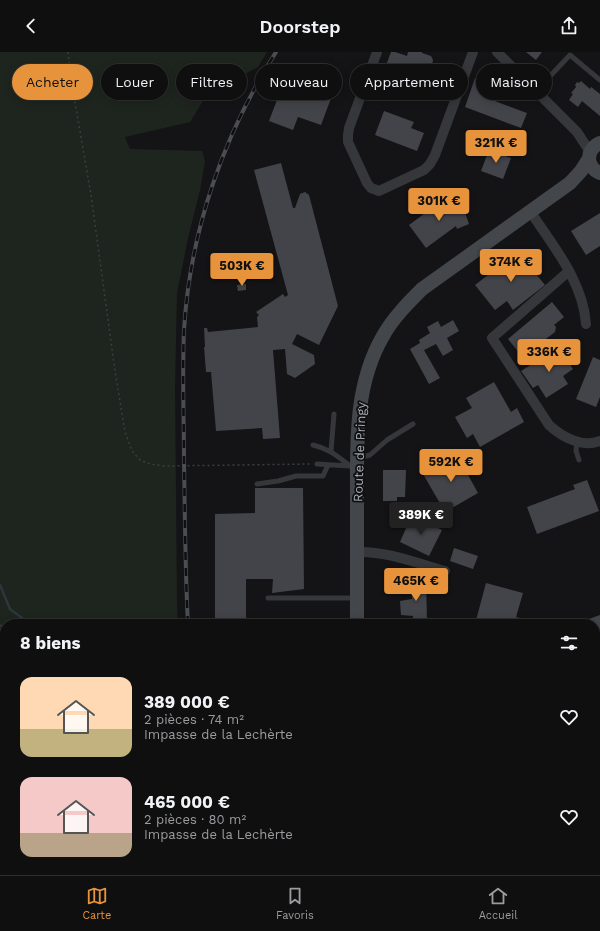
<!DOCTYPE html>
<html lang="fr">
<meta charset="utf-8">
<style>
body{margin:0;font-family:"Work Sans",sans-serif;background:#181819;color:#f1f3f6;height:100vh;display:flex;flex-direction:column;font-size:15px;white-space:nowrap}
*{box-sizing:border-box;margin:0}
p{font-size:13px;color:#9b9c9f}
.icon{flex:none;width:22px;height:22px;fill:none;stroke:currentColor;stroke-width:2;stroke-linecap:round;stroke-linejoin:round}
.map{position:relative;flex:1;overflow:hidden}
.drawer{position:absolute;left:0px;top:567px;width:600px;height:256px;display:flex;flex-direction:column;background:#0f0f10;border-radius:16px 16px 0 0;box-shadow:0 2px 10px #0003,0 0 0 1px #2f2f30}
.drawer>*{flex:none}
.hud{position:absolute;left:12px;top:12px;width:576px;height:36px;display:flex;gap:8px}
.price{position:absolute;translate:-50% -34px;padding:0 9px;border-radius:4px;background:#e6933c;color:#111;font-size:13px;line-height:26px;filter:drop-shadow(0 1px 2px #0008)}
.price::after{content:'';position:absolute;left:50%;top:24px;width:12px;height:9px;margin-left:-6px;background:inherit;clip-path:polygon(0 0,100% 0,50% 100%)}
.price.active{background:#222;color:#fff}
ul{padding:0;list-style:none}
li{display:flex;align-items:center;gap:12px;height:100px;padding:0 20px}
li span{display:grid;place-items:center;flex:none;width:112px;height:80px;border-radius:12px;color:#555}
li>.icon{margin-inline-start:auto}
span .icon{width:48px;height:48px;fill:#fffc;stroke-width:1}
li b{font-size:17px}
h2{display:flex;justify-content:space-between;align-items:center;height:48px;padding:0 20px;font-size:17px}
.pill{padding:0 14px;border-radius:18px;background:#0f0f10;box-shadow:0 2px 10px #0003,0 0 0 1px #2f2f30;font-size:14px;line-height:36px}
.pill.active{background:#e6933c;color:#111}
header{display:flex;justify-content:space-between;align-items:center;height:52px;padding:0 20px;background:#0f0f10;font-size:18px;font-weight:600}
.tabs{display:flex;justify-content:space-around;align-items:center;height:56px;border-top:1px solid #2f2f30;background:#0f0f10;font-size:11px;color:#9b9c9f}
.tabs a{display:grid;justify-items:center;gap:2px}
.tabs .active{color:#e6933c}
.map>svg:first-child{display:block}
</style>
<header><svg class="icon" aria-label="back" viewBox="0 0 24 24"><path d="M15 5l-7 7 7 7"/></svg>Doorstep<svg class="icon" aria-label="share" viewBox="0 0 24 24"><path d="M12 15V3M7 8l5-5 5 5M5 13v7h14v-7"/></svg></header>
<div class="map">
<svg width="600" height="823" viewBox="0 0 600 823">
<rect width="100%" height="100%" fill="#141416"/>
<!-- green -->
<path fill="#1e251e" d="M 0,0 L 267,0 L 258,15 L 206,44 L 190,70 L 125,85 L 130,97 L 202,99 L 205,109 L 200,138 L 188,186 L 177,241 L 175,335 L 177,553 L 178,572 L 5,572 L 5,615 L 0,613 Z"/>
<g fill="none" stroke-linecap="round" stroke-linejoin="round">
<!-- stream -->
<path stroke="#2d373b" stroke-width="2.5" d="M 0,533 L 10,557 L 30,572"/>
</g>
<!-- building -->
<path fill="#434449" d="M 391,0 L 395,0 L 407,4 L 408,0 L 422,0 L 422,1 L 431,4 L 433,8 L 432,13 L 436,15 L 426,41 L 382,24 Z
M 526,0 L 542,0 L 536,8 Z
M 289,16 L 336,33 L 321,73 L 298,65 L 293,78 L 269,69 Z
M 475,26 L 492,33 L 487,46 L 527,61 L 521,76 L 465,55 Z
M 581,29 L 590,37 L 591,35 L 600,42 L 600,64 L 582,49 L 578,55 L 569,48 L 573,42 L 571,41 L 576,35 L 575,33 L 577,30 L 579,31 Z
M 384,59 L 414,70 L 411,76 L 424,81 L 417,99 L 375,83 Z
M 489,98 L 511,106 L 503,127 L 481,119 Z
M 281,111 L 293,156 L 295,156 L 300,142 L 305,140 L 309,143 L 338,254 L 319,293 L 297,282 L 292,292 L 314,303 L 315,312 L 295,326 L 287,322 L 285,297 L 273,298 L 280,386 L 263,387 L 262,376 L 216,379 L 211,320 L 206,320 L 204,295 L 205,295 L 204,276 L 207,276 L 208,280 L 258,275 L 257,265 L 259,263 L 256,260 L 283,242 L 285,245 L 288,243 L 254,118 Z
M 444,147 L 448,152 L 456,148 L 462,156 L 463,155 L 469,172 L 457,177 L 456,174 L 426,196 L 409,173 Z
M 600,161 L 600,194 L 586,203 L 571,179 Z
M 519,201 L 523,206 L 526,203 L 530,208 L 527,211 L 545,233 L 513,258 L 507,249 L 495,258 L 475,233 L 511,205 L 512,207 Z
M 246,232 L 246,238 L 238,239 L 237,233 Z
M 552,250 L 564,265 L 554,273 L 556,275 L 555,280 L 538,293 L 536,289 L 520,302 L 508,287 Z
M 453,268 L 459,279 L 447,286 L 453,298 L 443,304 L 436,292 L 424,298 L 440,326 L 429,332 L 410,297 L 420,291 L 419,288 L 430,281 L 427,275 L 438,269 L 441,275 Z
M 559,295 L 573,317 L 563,324 L 568,332 L 546,346 L 538,333 L 533,336 L 521,319 Z
M 593,305 L 600,308 L 600,345 L 596,355 L 576,347 Z
M 494,330 L 511,360 L 517,356 L 524,370 L 480,395 L 473,382 L 467,386 L 455,365 L 472,356 L 466,346 Z
M 457,403 L 478,441 L 445,460 L 423,422 Z
M 383,418 L 406,418 L 405,445 L 397,445 L 397,449 L 383,449 Z
M 587,428 L 599,459 L 537,482 L 527,455 L 575,437 L 573,433 Z
M 255,436 L 303,436 L 304,537 L 272,541 L 273,527 L 246,527 L 246,572 L 215,572 L 215,462 L 255,461 Z
M 417,466 L 442,478 L 429,504 L 400,490 L 410,467 L 415,469 Z
M 454,496 L 478,504 L 473,517 L 450,509 Z
M 426,526 L 427,570 L 413,570 L 413,564 L 401,563 L 400,549 L 412,547 L 411,527 Z
M 486,531 L 523,541 L 516,565 L 523,567 L 521,572 L 475,572 Z
M 600,563 L 600,599 L 595,600 L 595,572 L 575,572 Z
M 316,568 L 331,568 L 331,572 L 316,572 Z
M 0,670 L 5,678 L 5,702 L 4,703 L 0,697 Z
M 600,683 L 600,705 L 595,698 L 595,686 Z
M 3,731 L 5,732 L 5,743 L 1,742 Z
M 595,741 L 600,742 L 600,752 L 595,751 Z
M 595,760 L 600,761 L 600,823 L 575,823 L 576,818 L 595,818 Z
M 129,818 L 140,818 L 141,823 L 130,823 Z
M 418,818 L 432,818 L 432,821 L 417,820 Z
M 454,818 L 472,818 L 472,823 L 453,822 Z
M 523,818 L 539,818 L 538,821 L 532,820 L 532,823 L 523,823 Z"/>
<g fill="none" stroke-linecap="round" stroke-linejoin="round">
<!-- path -->
<path stroke="#3b3e41" stroke-width="1.5" stroke-dasharray="2 3" stroke-linecap="butt" d="M 68,0 L 71,27 L 91,143 L 115,319 L 125,380 L 132,399 L 140,408 L 150,412 L 164,414 L 310,412
M 0,573 L 5,576"/>
<!-- lane -->
<path stroke="#35373a" stroke-width="5" d="M 536,39 L 570,3 L 600,28
M 577,389 L 576,399 L 579,408
M 313,393 C 330,397 337,404 350,414
M 331,399 L 334,362
M 358,406 L 370,403 L 387,388 L 413,372
M 317,412 L 350,414
M 257,432 L 278,429 L 296,424 L 323,424 L 328,413
M 268,546 L 356,546
M 489,823 L 490,818"/>
<!-- street -->
<path stroke="#35373a" stroke-width="10" d="M 377,0 L 349,76 L 348,83 L 348,90 L 367,131 L 371,136 L 379,139 L 424,118 L 430,112 L 435,103 L 473,0
M 497,0 L 577,80 L 590,100
M 530,159 C 553,194 583,229 586,272
M 569,219 L 492,286 L 549,373 C 562,385 582,396 600,389
M 357,500 C 387,499 416,511 445,519
M 0,717 L 5,718
M 595,726 L 600,727
M 227,818 L 228,823
M 4,821 L 11,823
M 161,822 L 175,818
M 356,823 L 357,818"/>
<!-- secondary -->
<path stroke="#43464a" stroke-width="14" d="M 600,91 C 586,97 585,115 600,121
M 357,572 C 357,530 357,489 357,447 C 357,392 354,334 383,284 C 393,266 408,251 422,237 L 570,131 L 581,119 L 588,108
M 66,818 L 67,823
M 382,818 L 386,823"/>
<!-- rail casing -->
<g stroke="#4a4d51" stroke-width="4">
<path id="rail" d="M 188,572 C 185,518 185,463 184,409 C 184,365 182,322 184,278 C 190,179 223,84 276,0
M 257,818 L 259,823"/>
</g>
<!-- rail -->
<use href="#rail" stroke="#0f0f11" stroke-width="2.5" stroke-dasharray="8" stroke-linecap="butt"/>
</g>
<g text-anchor="middle" stroke-width="3.5" stroke-linejoin="round" paint-order="stroke">
<!-- street labels -->
<g font-size="13" fill="#a7adb5" stroke="#0f0f11">
<text transform="translate(359 400) rotate(-88)" y="5">Route de Pringy</text>
</g>
</g>
</svg>
<b class="price" style="left:496px;top:112px">321K €</b>
<b class="price" style="left:439px;top:170px">301K €</b>
<b class="price" style="left:511px;top:231px">374K €</b>
<b class="price" style="left:242px;top:235px">503K €</b>
<b class="price" style="left:549px;top:321px">336K €</b>
<b class="price" style="left:451px;top:431px">592K €</b>
<b class="price active" style="left:421px;top:484px">389K €</b>
<b class="price" style="left:416px;top:550px">465K €</b>
<div class="hud">
<a class="pill active">Acheter</a>
<a class="pill">Louer</a>
<a class="pill">Filtres</a>
<a class="pill">Nouveau</a>
<a class="pill">Appartement</a>
<a class="pill">Maison</a>
</div>
<section class="drawer">
<h2>8 biens<svg class="icon" aria-label="filters" viewBox="0 0 24 24"><path d="M4 7h16M4 17h16"/><circle cx="9" cy="7" r="2"/><circle cx="15" cy="17" r="2"/></svg></h2>
<ul>
<li><span style="background:linear-gradient(#ffd9b3 65%,#c2b280 0)"><svg class="icon" aria-label="home" viewBox="0 0 24 24"><path d="M3 11l9-7 9 7M6 9v11h12V9"/></svg></span><div><b>389 000 €</b><p>2 pièces · 74 m²</p><p>Impasse de la Lechèrte</p></div><svg class="icon" aria-label="heart" viewBox="0 0 24 24"><path d="M12 20l-8-8c-3-5 5-10 8-4 3-6 11-1 8 4z"/></svg></li>
<li><span style="background:linear-gradient(#f6c9c9 70%,#b9a48a 0)"><svg class="icon" aria-label="home" viewBox="0 0 24 24"><path d="M3 11l9-7 9 7M6 9v11h12V9"/></svg></span><div><b>465 000 €</b><p>2 pièces · 80 m²</p><p>Impasse de la Lechèrte</p></div><svg class="icon" aria-label="heart" viewBox="0 0 24 24"><path d="M12 20l-8-8c-3-5 5-10 8-4 3-6 11-1 8 4z"/></svg></li>
</ul>
</section>
</div>
<nav class="tabs">
<a class="active"><svg class="icon" aria-label="map" viewBox="0 0 24 24"><path d="M3 6l6-2 6 2 6-2v14l-6 2-6-2-6 2zM9 4v14M15 6v14"/></svg>Carte</a>
<a><svg class="icon" aria-label="saved" viewBox="0 0 24 24"><path d="M7 4h10v16l-5-4-5 4z"/></svg>Favoris</a>
<a><svg class="icon" aria-label="home" viewBox="0 0 24 24"><path d="M3 11l9-7 9 7M6 9v11h12V9"/></svg>Accueil</a>
</nav>
